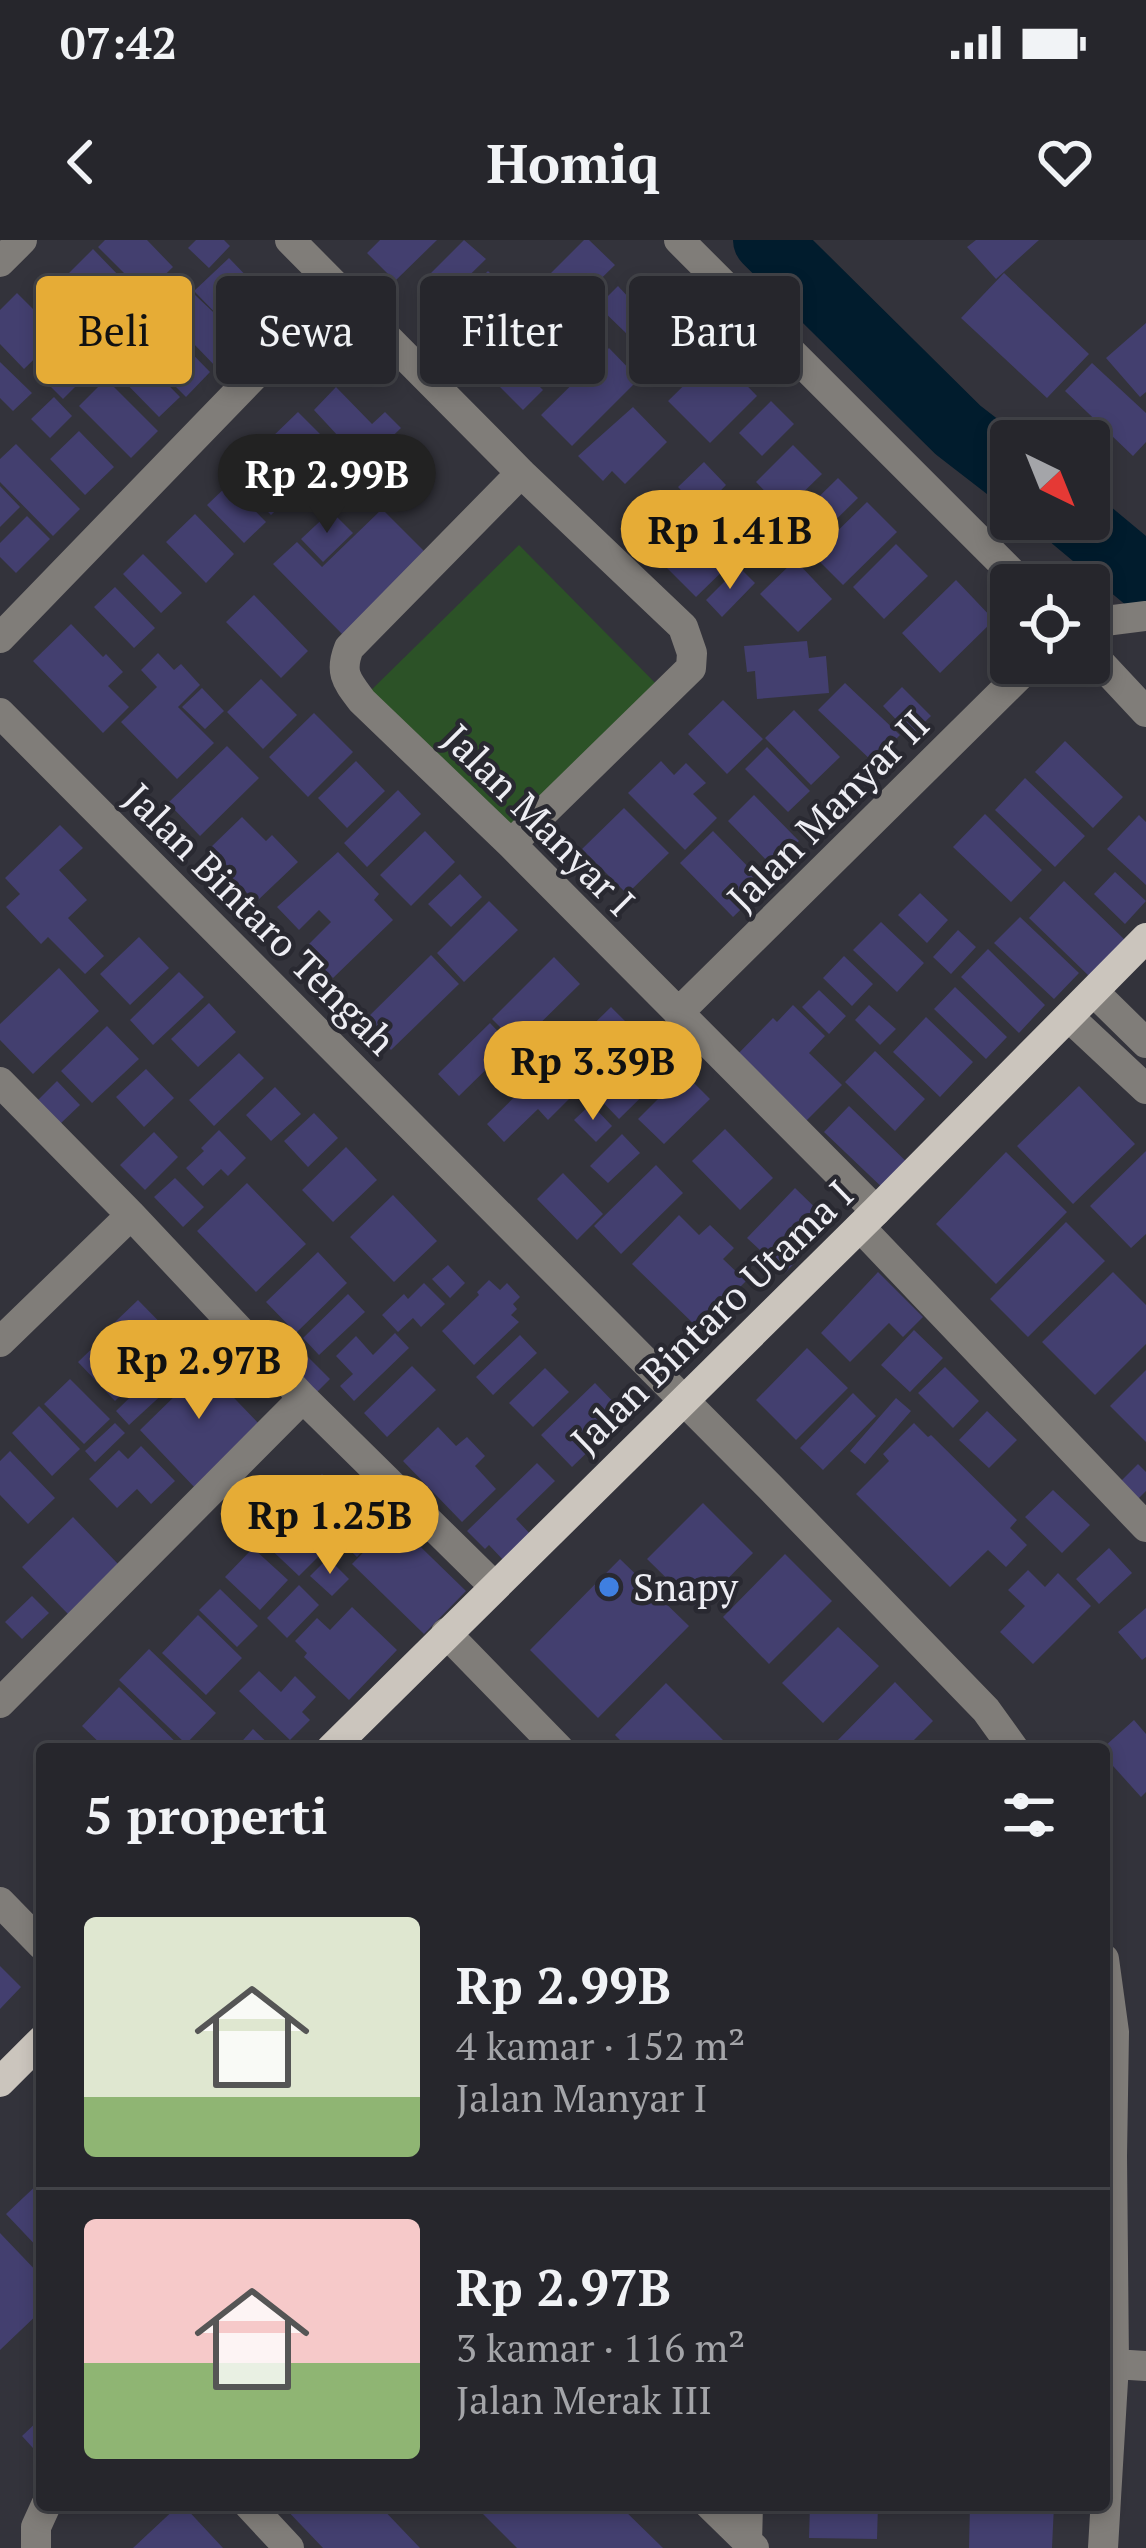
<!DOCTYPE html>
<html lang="id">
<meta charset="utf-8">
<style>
body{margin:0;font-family:"PT Serif",serif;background:#2e2e34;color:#f1f3f6;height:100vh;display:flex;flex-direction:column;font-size:45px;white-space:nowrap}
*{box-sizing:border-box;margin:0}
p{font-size:39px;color:#a4a5a9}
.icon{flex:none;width:66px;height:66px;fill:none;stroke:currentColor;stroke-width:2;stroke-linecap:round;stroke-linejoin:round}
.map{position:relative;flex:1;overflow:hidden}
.side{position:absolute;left:36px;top:1503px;width:1074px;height:768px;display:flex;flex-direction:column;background:#26262c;border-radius:12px;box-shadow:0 6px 18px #0003,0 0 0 3px #424348}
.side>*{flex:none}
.hud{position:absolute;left:36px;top:36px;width:1074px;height:108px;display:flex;gap:24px}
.needle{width:78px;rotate:137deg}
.tools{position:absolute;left:990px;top:180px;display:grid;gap:24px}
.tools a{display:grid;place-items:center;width:120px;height:120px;border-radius:12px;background:#26262c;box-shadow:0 6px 18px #0003,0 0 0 3px #424348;font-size:60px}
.price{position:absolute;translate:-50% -102px;padding:0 27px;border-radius:42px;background:#e6ac36;color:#111;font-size:39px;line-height:78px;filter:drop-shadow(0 3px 6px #0008)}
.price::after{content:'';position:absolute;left:50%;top:72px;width:36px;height:27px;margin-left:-18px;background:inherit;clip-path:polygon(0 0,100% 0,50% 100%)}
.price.selected{background:#222;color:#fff}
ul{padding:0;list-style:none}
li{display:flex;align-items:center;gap:36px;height:300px;padding:0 48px}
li+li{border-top:3px solid #424348}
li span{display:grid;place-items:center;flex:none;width:336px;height:240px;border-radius:12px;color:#555}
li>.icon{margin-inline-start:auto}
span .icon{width:144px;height:144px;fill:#fffc;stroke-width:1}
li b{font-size:51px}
h2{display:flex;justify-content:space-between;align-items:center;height:144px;padding:0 48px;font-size:51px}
.chip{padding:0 42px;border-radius:12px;background:#26262c;box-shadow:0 6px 18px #0003,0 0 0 3px #424348;font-size:42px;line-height:108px}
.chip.selected{background:#e6ac36;color:#111}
.status{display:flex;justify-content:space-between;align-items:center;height:84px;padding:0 60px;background:#26262c;direction:ltr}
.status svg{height:33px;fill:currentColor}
header{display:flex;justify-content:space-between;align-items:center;height:156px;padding:0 48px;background:#26262c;font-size:54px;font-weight:700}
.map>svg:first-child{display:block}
</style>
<div class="status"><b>07:42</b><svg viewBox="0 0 49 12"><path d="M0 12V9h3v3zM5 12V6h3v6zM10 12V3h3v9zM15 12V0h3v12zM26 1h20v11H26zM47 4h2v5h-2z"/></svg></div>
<header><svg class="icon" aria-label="back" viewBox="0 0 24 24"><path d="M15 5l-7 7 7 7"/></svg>Homiq<svg class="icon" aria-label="heart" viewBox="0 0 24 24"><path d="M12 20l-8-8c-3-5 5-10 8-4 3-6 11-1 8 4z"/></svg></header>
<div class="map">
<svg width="1146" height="2308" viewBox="0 0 1146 2308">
<rect width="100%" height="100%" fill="#33333b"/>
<!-- green -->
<path fill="#2c5227" d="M 519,305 L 672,460 L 510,620 L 357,464 Z"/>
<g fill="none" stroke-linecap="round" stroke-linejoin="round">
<!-- river -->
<path stroke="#011c2d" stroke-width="66" d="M 766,0 L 958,190 L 1011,231
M 1074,279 L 1146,339"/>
</g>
<!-- building -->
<path fill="#433f6f" d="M 105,0 L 147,0 L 173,27 L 145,54 L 98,7 Z
M 196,0 L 224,0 L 230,6 L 209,28 L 188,8 Z
M 380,0 L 437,0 L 395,41 L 367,13 Z
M 464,0 L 486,19 L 437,67 L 417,47 Z
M 584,0 L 589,0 L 615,25 L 578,61 L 551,33 Z
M 976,0 L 1039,0 L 996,39 L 967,7 Z
M 93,9 L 148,66 L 120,94 L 64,38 Z
M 229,18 L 280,71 L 217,128 L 169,78 L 194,54 L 229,87 L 194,51 Z
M 488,31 L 512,55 L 451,115 L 427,91 Z
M 1004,33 L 1089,114 L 1047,158 L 961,78 Z
M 618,46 L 631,60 L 643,47 L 687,91 L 656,122 L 598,66 Z
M 523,52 L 542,71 L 515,98 L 496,79 Z
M 17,53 L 59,95 L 24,129 L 0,104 L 0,70 Z
M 551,72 L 586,108 L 555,138 L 520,103 Z
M 1146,83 L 1146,152 L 1140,157 L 1106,118 Z
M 164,85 L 210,132 L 186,157 L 139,110 Z
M 494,101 L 543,150 L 523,170 L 474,121 Z
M 62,102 L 91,131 L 63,159 L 34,130 Z
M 609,108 L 639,139 L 572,206 L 541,175 Z
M 135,111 L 180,157 L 159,177 L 114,131 Z
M 716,114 L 757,156 L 710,203 L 668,161 Z
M 0,122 L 32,153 L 13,171 L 0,158 Z
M 1092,123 L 1146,173 L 1146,202 L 1133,216 L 1065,151 Z
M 106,139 L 158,191 L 131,218 L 79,166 Z
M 336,147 L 372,184 L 385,172 L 401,188 L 364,224 L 314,170 Z
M 54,157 L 72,176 L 50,198 L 31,179 Z
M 771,161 L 794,184 L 762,216 L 739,193 Z
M 633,167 L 667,202 L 625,244 L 612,231 L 603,241 L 578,216 Z
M 298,172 L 346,220 L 317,248 L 269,200 Z
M 79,191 L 114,227 L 85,255 L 50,219 Z
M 16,204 L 80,269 L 53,296 L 0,242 L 0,219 Z
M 404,205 L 423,224 L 394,253 L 375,233 Z
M 793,205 L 822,234 L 784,271 L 756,242 Z
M 274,215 L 303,244 L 271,275 L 243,246 Z
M 704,222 L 726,245 L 701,271 L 678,247 Z
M 838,238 L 858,258 L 806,309 L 786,289 Z
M 229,244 L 266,282 L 244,303 L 207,265 Z
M 0,246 L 20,267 L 0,287 Z
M 664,253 L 688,277 L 649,317 L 623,292 Z
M 867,262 L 897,292 L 843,345 L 813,315 Z
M 382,269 L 428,315 L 345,397 L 273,324 L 297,302 L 322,327 Z
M 331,271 L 353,293 L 323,322 L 301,299 Z
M 195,274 L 234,314 L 206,343 L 166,302 Z
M 27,276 L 50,299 L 16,333 L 0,317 L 0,303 Z
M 701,282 L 736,318 L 696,357 L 661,322 Z
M 896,304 L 928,336 L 884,379 L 853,347 Z
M 143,314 L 182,353 L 161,373 L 123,334 Z
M 795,320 L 832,359 L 798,392 L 760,354 Z
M 739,327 L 755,343 L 722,377 L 706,360 Z
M 956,340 L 994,380 L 940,433 L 902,393 Z
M 115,347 L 155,388 L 134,408 L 94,367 Z
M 254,355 L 308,411 L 281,438 L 226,382 Z
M 71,384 L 103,417 L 106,414 L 123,432 L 108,446 L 129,467 L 103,493 L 33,421 Z
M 807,401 L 809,418 L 826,416 L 829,453 L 757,459 L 755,431 L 747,432 L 744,406 Z
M 158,413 L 174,430 L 181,424 L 200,445 L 178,467 L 214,503 L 177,539 L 121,482 L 157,447 L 141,430 Z
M 261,439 L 297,475 L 263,509 L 227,472 Z
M 845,443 L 900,495 L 873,522 L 818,470 Z
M 902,447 L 931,476 L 911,495 L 883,466 Z
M 202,448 L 224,471 L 205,489 L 182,467 Z
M 723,460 L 763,499 L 727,534 L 688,494 Z
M 794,470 L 840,517 L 811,545 L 765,498 Z
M 314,473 L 353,512 L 308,557 L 269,517 Z
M 1065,501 L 1123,557 L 1093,588 L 1035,532 Z
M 227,506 L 259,538 L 200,596 L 168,563 Z
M 767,507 L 810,551 L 788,572 L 745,529 Z
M 356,521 L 385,551 L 347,588 L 318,558 Z
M 661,521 L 674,535 L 686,523 L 706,543 L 693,554 L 717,578 L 685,610 L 628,553 Z
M 1025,538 L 1085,596 L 1055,627 L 995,570 Z
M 398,550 L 421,574 L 367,627 L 344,603 Z
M 754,555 L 799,601 L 772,626 L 728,581 Z
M 624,568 L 669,613 L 627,654 L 582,609 Z
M 985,574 L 1042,630 L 1011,662 L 953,607 Z
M 1139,575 L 1146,582 L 1146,645 L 1107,609 Z
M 242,577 L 266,601 L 272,595 L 298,622 L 256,662 L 230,636 L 234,633 L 210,608 Z
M 60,585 L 83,608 L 59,630 L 87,660 L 68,678 L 104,716 L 85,734 L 48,697 L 41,704 L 6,667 L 20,654 L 5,638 Z
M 425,591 L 455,622 L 411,666 L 380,635 Z
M 713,591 L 766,645 L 733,677 L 680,623 Z
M 338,612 L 379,654 L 374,660 L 393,680 L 333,738 L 304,709 L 331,682 L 319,670 L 299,690 L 277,667 Z
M 1115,632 L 1146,661 L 1125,684 L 1094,654 Z
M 460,634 L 482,657 L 451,687 L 428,664 Z
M 1064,641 L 1125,700 L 1089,736 L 1029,678 Z
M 920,653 L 948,680 L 927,703 L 898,675 Z
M 489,661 L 518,690 L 464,742 L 437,713 Z
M 1020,677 L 1079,733 L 1054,759 L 994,703 Z
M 881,682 L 924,723 L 897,752 L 853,710 Z
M 958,690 L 976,707 L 951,734 L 933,717 Z
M 139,697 L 169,728 L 130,765 L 100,734 Z
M 988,709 L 1045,765 L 1019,793 L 961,737 Z
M 431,715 L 459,744 L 391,810 L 363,782 Z
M 844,716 L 873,744 L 852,766 L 823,738 Z
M 554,717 L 580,744 L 518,805 L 492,779 Z
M 59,728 L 99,771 L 33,834 L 0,800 L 0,784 Z
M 179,732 L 204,757 L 153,805 L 130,780 Z
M 955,747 L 1007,797 L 986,819 L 934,769 Z
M 819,750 L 846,776 L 829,794 L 802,767 Z
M 209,763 L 236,792 L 198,827 L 171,799 Z
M 793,765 L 825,796 L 809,813 L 842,845 L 803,884 L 735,817 L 773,778 L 777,782 Z
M 869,765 L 896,789 L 880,805 L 855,780 Z
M 611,767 L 632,788 L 579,840 L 558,819 Z
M 926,777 L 973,822 L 940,857 L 893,812 Z
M 490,783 L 511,805 L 459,856 L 438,834 Z
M 107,786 L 139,819 L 92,863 L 61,831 Z
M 645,795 L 674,825 L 619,879 L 590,849 Z
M 875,811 L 925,859 L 895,891 L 845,842 Z
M 239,813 L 264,838 L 214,886 L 189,860 Z
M 545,827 L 573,855 L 548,880 L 538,869 L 504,902 L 487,884 Z
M 146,829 L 174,858 L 144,887 L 116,857 Z
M 684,833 L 710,859 L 664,904 L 638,879 Z
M 57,841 L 80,865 L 60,884 L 37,861 Z
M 1079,846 L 1135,904 L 1073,964 L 1017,906 Z
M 275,847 L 301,874 L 271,901 L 246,875 Z
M 591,864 L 612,886 L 596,902 L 574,880 Z
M 849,866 L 914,929 L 889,954 L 824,892 Z
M 314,873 L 338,898 L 308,927 L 284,901 Z
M 725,889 L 773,938 L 740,970 L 692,921 Z
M 219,890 L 246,918 L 228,936 L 221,929 L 203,946 L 186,928 L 204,911 L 201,908 Z
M 154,892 L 178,917 L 145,950 L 120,925 Z
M 622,894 L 640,913 L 608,943 L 590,926 Z
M 346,907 L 377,940 L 333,982 L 302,950 Z
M 1146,911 L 1146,994 L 1131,1008 L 1090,966 Z
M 1006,912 L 1067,972 L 996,1044 L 936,984 Z
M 656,925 L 683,953 L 621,1014 L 594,986 Z
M 563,933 L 603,974 L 577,1000 L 537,959 Z
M 175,938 L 204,967 L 183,987 L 154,957 Z
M 247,943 L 306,1004 L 256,1052 L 197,991 Z
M 795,948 L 832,984 L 785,1033 L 747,998 Z
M 393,955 L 437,1001 L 394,1042 L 350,997 Z
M 679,975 L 699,995 L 710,985 L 734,1008 L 723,1019 L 746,1041 L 699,1089 L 632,1024 Z
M 1066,982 L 1105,1021 L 1028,1097 L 990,1059 Z
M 318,1012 L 347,1043 L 296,1093 L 266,1062 Z
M 448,1025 L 465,1043 L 450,1058 L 432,1039 Z
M 878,1032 L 923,1077 L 903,1097 L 889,1083 L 850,1122 L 821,1093 Z
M 1113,1032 L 1146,1065 L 1146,1104 L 1095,1155 L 1042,1102 Z
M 489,1040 L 500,1050 L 507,1043 L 520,1057 L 513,1064 L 517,1069 L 511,1075 L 519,1082 L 474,1125 L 442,1091 L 479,1055 L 477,1052 Z
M 424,1043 L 445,1064 L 421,1087 L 413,1078 L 398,1092 L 382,1075 L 404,1054 L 408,1059 Z
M 348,1054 L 365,1072 L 319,1115 L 303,1098 Z
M 138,1060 L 181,1104 L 158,1126 L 115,1082 Z
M 914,1090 L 943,1118 L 910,1152 L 881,1125 Z
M 395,1093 L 409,1108 L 354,1161 L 340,1146 L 353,1134 L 336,1116 L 356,1096 L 373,1115 Z
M 107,1094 L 144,1132 L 115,1161 L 78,1122 Z
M 520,1095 L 537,1113 L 493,1155 L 476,1137 Z
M 807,1108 L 848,1148 L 796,1200 L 756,1160 Z
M 187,1109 L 260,1185 L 196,1249 L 140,1190 L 183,1148 L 165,1130 Z
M 303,1112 L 330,1139 L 315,1154 L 288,1127 Z
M 412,1126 L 436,1150 L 387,1197 L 364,1173 Z
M 945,1127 L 979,1161 L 953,1188 L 918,1153 Z
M 545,1128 L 569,1152 L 533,1187 L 509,1163 Z
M 1146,1130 L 1146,1202 L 1110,1166 Z
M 153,1135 L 167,1150 L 129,1185 L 116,1171 Z
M 70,1139 L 110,1179 L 84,1204 L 44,1164 Z
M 595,1143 L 626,1175 L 572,1227 L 541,1195 Z
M 853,1153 L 876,1176 L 823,1230 L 800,1208 Z
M 896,1158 L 911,1171 L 865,1224 L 850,1211 Z
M 39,1166 L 80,1209 L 52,1236 L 12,1193 Z
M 987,1171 L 1017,1200 L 989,1228 L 959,1200 Z
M 115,1183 L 125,1193 L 95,1222 L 85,1211 Z
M 914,1183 L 928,1197 L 931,1195 L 1017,1280 L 1010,1288 L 1027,1305 L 1006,1327 L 988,1310 L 950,1347 L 856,1254 L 889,1221 L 883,1214 Z
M 438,1187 L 456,1206 L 467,1197 L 485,1216 L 475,1226 L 496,1249 L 462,1282 L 403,1221 Z
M 141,1206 L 175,1241 L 151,1264 L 137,1249 L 117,1268 L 89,1239 L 119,1210 L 128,1219 Z
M 10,1211 L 55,1258 L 28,1284 L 0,1255 L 0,1221 Z
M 537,1223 L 555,1241 L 516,1279 L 533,1297 L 506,1323 L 489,1305 L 485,1309 L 467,1291 Z
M 1138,1224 L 1146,1232 L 1146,1251 L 1138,1259 L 1121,1241 Z
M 322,1234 L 381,1291 L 357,1317 L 297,1259 Z
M 1053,1250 L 1090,1285 L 1062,1313 L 1025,1277 Z
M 703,1263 L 753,1313 L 698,1369 L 647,1319 Z
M 294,1269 L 331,1304 L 299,1336 L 262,1301 Z
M 73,1277 L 119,1325 L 68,1374 L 22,1327 Z
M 394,1281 L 466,1351 L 424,1394 L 352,1324 Z
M 253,1308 L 288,1340 L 260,1370 L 225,1337 Z
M 1109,1308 L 1132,1333 L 1099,1364 L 1076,1339 Z
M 785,1314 L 832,1361 L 769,1424 L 723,1377 Z
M 328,1318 L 349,1339 L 332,1356 L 310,1336 Z
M 620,1319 L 689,1386 L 598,1478 L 530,1410 Z
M 1028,1330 L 1045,1347 L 1058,1333 L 1091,1366 L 1033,1424 L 1000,1392 L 1025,1366 L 1008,1350 Z
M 299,1345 L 319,1365 L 287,1398 L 267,1378 Z
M 220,1349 L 258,1386 L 237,1407 L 199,1370 Z
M 32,1356 L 49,1373 L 22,1399 L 5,1382 Z
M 352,1367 L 397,1410 L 349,1460 L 304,1417 L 307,1413 L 295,1401 L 317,1378 L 330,1390 Z
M 1146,1368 L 1146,1417 L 1142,1420 L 1118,1392 Z
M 198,1375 L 242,1418 L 206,1455 L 162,1413 Z
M 838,1387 L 879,1426 L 823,1483 L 782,1443 Z
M 149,1409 L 216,1473 L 186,1504 L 119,1440 Z
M 259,1431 L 281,1452 L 295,1436 L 316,1457 L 302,1472 L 310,1480 L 290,1500 L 239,1451 Z
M 895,1442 L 933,1481 L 905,1509 L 839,1509 L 834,1504 Z
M 666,1443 L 725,1502 L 718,1509 L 629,1509 L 615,1495 Z
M 119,1447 L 183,1509 L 106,1509 L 82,1486 Z
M 1134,1480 L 1146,1494 L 1146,1552 L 1141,1557 L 1104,1516 L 1104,1507 Z
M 253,1489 L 274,1509 L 235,1509 Z
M 0,1726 L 21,1747 L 0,1769 Z
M 42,1940 L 42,2012 L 6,1974 Z
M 0,1993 L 42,2037 L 42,2070 L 0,2110 Z
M 42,2177 L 42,2218 L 22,2196 Z
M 179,2265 L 183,2265 L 223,2308 L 133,2308 Z
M 282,2265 L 379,2265 L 420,2308 L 323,2308 Z
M 474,2265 L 619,2265 L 663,2308 L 517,2308 Z
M 810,2265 L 878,2265 L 877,2299 L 809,2298 Z
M 970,2265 L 1054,2265 L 1052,2308 L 969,2308 Z"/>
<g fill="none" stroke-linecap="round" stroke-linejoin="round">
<!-- minor -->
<path stroke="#807d79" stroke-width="30" d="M 290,0 L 521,233 L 683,387 L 692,413 L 691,428 L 511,604
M 679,0 L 1024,345
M 0,22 L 22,0
M 521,233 L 349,408 C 339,433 347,441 362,461 L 511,604 L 876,971
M 1089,383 L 1146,376
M 0,398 L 338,49
M 1089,411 L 1146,472
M 0,473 L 770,1247 L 986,1470 L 1014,1509
M 1094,752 L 1146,803
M 678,773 L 1032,423
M 1069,777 L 1146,849
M 0,842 L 131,975 L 303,1158 L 494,1346
M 860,987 L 1146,1287
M 0,1102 L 131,975
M 446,1393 L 559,1509
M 0,1463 L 303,1158
M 0,1662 L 42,1705
M 1114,2124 L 1146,2126
M 249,2265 L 289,2308
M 710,2265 L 754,2308
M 747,2303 L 748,2265
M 36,2308 L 36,2287 L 46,2265
M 1103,2308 L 1114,2124 L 1112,1916 L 1114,1792 L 1104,1719"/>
<!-- major -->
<path stroke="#cbc5bd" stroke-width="30" d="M 331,1509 L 876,971 L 1146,698
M 0,1842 L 42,1800"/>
</g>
<!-- markers -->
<circle fill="#3f7fe0" stroke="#292931" stroke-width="4.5" cx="609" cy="1347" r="12"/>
<g text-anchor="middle" stroke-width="9" stroke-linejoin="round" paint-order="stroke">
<!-- street labels -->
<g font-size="39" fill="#ededf3" stroke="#292931">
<text transform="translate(828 571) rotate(-45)" y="14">Jalan Manyar II</text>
<text transform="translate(539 580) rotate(45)" y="14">Jalan Manyar I</text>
<text transform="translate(260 679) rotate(45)" y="14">Jalan Bintaro Tengah</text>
<text transform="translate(712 1077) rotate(-44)" y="14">Jalan Bintaro Utama I</text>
</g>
<!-- poi labels -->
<g font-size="39" fill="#ededf3" stroke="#292931" text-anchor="start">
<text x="633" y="1361">Snapy</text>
</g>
</g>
</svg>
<div class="tools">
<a><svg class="needle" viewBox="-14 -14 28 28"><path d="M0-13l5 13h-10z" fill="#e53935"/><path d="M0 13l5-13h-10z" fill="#a4a5a9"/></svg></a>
<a><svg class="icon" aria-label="locate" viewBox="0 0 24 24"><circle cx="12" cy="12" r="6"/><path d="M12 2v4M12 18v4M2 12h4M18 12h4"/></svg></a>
</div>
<b class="price selected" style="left:327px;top:296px">Rp 2.99B</b>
<b class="price" style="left:730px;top:352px">Rp 1.41B</b>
<b class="price" style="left:593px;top:883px">Rp 3.39B</b>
<b class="price" style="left:199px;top:1182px">Rp 2.97B</b>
<b class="price" style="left:330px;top:1337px">Rp 1.25B</b>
<div class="hud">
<a class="chip selected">Beli</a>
<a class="chip">Sewa</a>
<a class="chip">Filter</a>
<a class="chip">Baru</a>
</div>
<section class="side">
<h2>5 properti<svg class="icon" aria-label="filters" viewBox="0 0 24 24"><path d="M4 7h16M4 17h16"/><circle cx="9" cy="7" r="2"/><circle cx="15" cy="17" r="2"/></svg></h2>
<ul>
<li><span style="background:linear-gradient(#dfe7d0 75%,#8fb573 0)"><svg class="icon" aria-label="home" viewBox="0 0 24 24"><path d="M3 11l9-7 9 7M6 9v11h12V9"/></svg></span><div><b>Rp 2.99B</b><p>4 kamar · 152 m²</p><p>Jalan Manyar I</p></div></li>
<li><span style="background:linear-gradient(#f6c9c9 60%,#8fb573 0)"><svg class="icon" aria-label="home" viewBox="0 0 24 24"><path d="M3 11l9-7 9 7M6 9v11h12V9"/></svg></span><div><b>Rp 2.97B</b><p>3 kamar · 116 m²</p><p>Jalan Merak III</p></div></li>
</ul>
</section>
</div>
